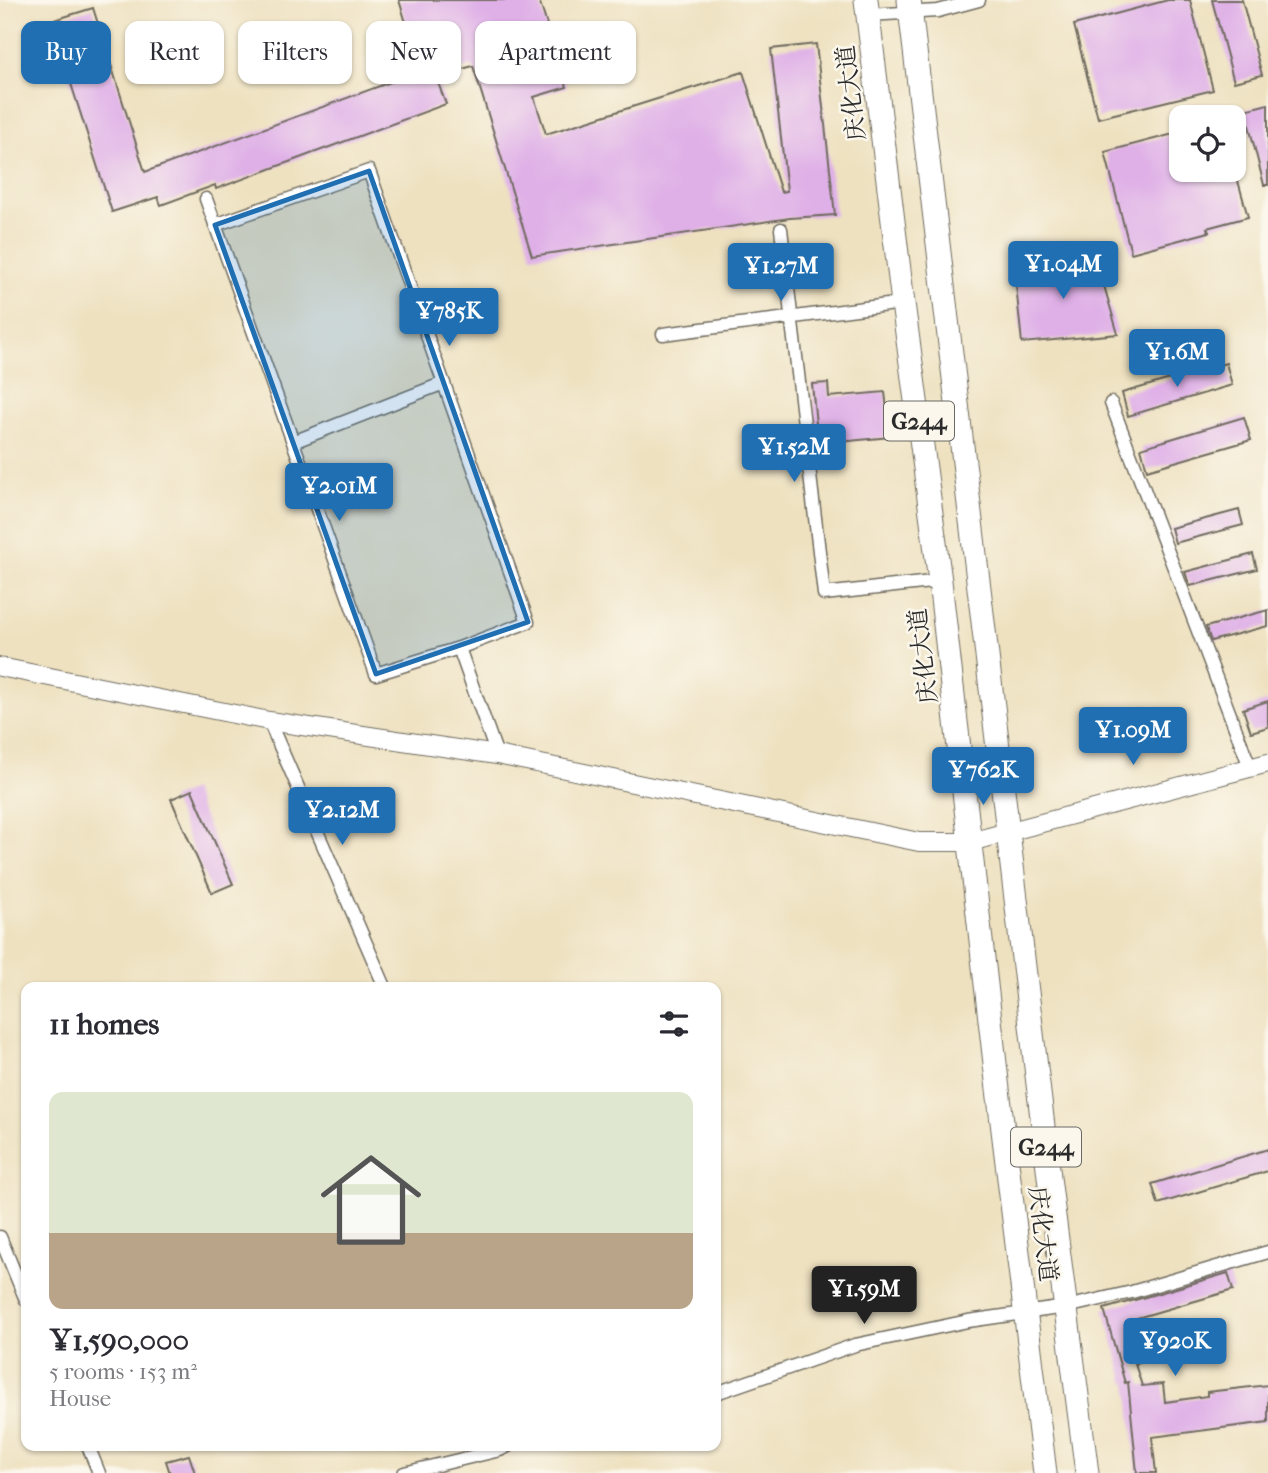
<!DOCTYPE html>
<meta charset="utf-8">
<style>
body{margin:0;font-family:"IM FELL French Canon","Noto Serif SC",serif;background:#f2f2f3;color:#2b2b33;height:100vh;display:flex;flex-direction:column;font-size:26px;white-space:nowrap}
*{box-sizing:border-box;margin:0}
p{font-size:23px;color:#7c7c81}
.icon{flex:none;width:38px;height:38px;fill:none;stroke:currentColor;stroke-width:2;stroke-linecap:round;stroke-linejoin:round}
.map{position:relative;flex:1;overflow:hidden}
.sheet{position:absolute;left:21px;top:982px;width:700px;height:469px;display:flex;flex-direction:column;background:#fff;border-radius:14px;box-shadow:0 2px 5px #0004}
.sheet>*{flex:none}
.banner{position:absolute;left:21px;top:21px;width:700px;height:63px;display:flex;gap:14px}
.fabs{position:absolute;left:1169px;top:105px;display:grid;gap:14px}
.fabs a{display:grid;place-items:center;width:77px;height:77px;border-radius:14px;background:#fff;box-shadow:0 2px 5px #0004;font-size:35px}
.price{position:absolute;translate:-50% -60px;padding:0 16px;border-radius:7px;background:#1f6fb2;color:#fff;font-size:23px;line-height:46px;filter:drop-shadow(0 2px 4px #0008)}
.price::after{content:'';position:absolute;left:50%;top:42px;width:21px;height:16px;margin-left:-10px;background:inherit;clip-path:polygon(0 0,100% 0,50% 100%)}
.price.selected{background:#222;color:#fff}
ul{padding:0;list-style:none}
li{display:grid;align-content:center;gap:14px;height:371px;padding:0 28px}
li span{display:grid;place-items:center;height:217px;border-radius:14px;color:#555}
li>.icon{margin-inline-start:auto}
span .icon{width:126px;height:126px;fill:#fffc;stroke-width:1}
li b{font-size:30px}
h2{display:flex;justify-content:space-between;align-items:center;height:84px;padding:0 28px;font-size:30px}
.tag{padding:0 24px;border-radius:14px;background:#fff;box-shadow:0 2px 5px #0004;font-size:24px;line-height:63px}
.tag.selected{background:#1f6fb2;color:#fff}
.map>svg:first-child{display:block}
</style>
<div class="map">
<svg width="1268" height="1473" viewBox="0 0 1268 1473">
<rect width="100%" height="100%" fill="#fbf7ec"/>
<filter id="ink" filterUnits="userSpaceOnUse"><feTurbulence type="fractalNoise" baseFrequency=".0143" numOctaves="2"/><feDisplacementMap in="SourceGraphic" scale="14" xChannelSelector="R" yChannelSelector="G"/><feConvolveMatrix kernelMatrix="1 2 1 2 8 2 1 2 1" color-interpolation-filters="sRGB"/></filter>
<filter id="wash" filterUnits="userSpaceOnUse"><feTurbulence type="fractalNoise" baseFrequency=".00686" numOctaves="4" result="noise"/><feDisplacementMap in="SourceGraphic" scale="28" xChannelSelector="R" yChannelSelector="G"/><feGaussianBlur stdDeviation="1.57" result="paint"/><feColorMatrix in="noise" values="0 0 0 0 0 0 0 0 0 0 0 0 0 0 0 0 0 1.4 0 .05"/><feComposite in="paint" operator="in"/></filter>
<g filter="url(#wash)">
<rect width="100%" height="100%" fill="#eee1c0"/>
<g id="blocks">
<!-- building -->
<path fill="#dfb0e7" d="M 399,0 L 539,0 L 567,87 L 534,97 L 546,134 L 743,72 L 781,192 L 787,191 L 771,49 L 816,44 L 835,215 L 790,218 L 532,256 L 473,66 L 462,69 L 458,59 L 432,67 L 446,104 L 216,189 L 215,185 L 161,205 L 158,197 L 112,212 L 51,21 L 93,8 L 145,172 L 421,71 Z
M 1168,0 L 1190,0 L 1213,90 L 1098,118 L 1074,25 Z
M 1212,0 L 1242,0 L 1262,75 L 1234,82 Z
M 1268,104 L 1268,185 L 1264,185 L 1245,110 Z
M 1181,132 L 1181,170 L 1235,170 L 1248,217 L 1207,228 L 1209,232 L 1131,253 L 1105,152 Z
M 1096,258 L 1118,334 L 1022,343 L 1014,266 Z
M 1226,363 L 1232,385 L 1128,416 L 1122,393 Z
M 828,383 L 829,397 L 885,392 L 890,437 L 818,444 L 812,384 Z
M 1244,417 L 1251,440 L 1147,470 L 1141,448 Z
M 1239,510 L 1243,525 L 1175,543 L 1171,528 Z
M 1253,554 L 1257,569 L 1190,586 L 1185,572 Z
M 1268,610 L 1268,626 L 1211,641 L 1206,627 Z
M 1268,701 L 1268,727 L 1251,732 L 1243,709 Z
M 192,790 L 233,884 L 212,893 L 171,799 Z
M 1268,1149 L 1268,1171 L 1158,1204 L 1152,1184 Z
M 1228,1273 L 1233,1290 L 1137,1318 L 1149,1360 L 1135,1364 L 1142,1386 L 1163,1384 L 1165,1402 L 1207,1396 L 1207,1392 L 1268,1385 L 1268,1422 L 1152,1437 L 1156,1473 L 1137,1473 L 1128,1382 L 1125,1383 L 1104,1309 Z
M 189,1455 L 195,1473 L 170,1473 L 166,1461 Z"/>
</g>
</g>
<g filter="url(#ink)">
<use href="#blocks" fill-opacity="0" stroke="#6f6b5f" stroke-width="2"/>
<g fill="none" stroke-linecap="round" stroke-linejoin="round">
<!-- street casing -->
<g stroke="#6f6b5f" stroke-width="15">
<path id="street" d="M 868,15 L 938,11 L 979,0
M 206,199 L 376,674 L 459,648 L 497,755
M 215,225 L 369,171 L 528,622 L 459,648
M 781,229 L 824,594 L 940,581
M 663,334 L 903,303
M 1111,403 L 1250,767
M 293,442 L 444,383
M 269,721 L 385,987
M 0,1237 L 26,1300
M 716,1393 L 855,1345 L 968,1321 L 1066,1307 L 1132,1292 L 1268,1252
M 88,1446 L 99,1473
M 404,1473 L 500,1450 L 508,1446"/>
</g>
<!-- secondary casing -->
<g stroke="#6f6b5f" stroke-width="20">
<path id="secondary" d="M 0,667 L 269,721 L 497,755 L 919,842 L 970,842 L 1268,763"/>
</g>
<!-- highway casing -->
<g stroke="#6f6b5f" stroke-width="25">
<path id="highway" d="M 866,0 L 903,303 L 940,581 L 997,1081 L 1045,1473
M 909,0 L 1050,1185 L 1087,1473"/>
</g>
<!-- street -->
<use href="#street" stroke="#fff" stroke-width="12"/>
<!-- secondary -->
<use href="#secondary" stroke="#fff" stroke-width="18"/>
<!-- highway -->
<use href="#highway" stroke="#fff" stroke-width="23"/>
</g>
</g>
<!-- marked area -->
<path fill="#1f6fb2" fill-opacity="0.2" stroke="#1f6fb2" stroke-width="5" stroke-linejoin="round" d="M 369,171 L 528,622 L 376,674 L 215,225 Z"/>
<g text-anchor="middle" stroke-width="5" stroke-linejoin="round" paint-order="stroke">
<!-- shield labels -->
<g fill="#fbf7ec" stroke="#696865" stroke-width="2">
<rect x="884" y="401.5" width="70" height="39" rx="5"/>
<rect x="1011" y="1127.5" width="70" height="39" rx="5"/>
</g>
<g font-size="23" font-weight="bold" fill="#2b2b2b">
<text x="919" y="429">G244</text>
<text x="1046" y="1155">G244</text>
</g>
<!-- street labels -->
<g font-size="24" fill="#2b2b2b" stroke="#fbf7ec">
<text transform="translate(851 93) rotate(-97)" y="8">庆化大道</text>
<text transform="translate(923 656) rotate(-97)" y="8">庆化大道</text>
<text transform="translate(1043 1234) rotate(83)" y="8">庆化大道</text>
</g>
</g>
</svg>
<div class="fabs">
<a><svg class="icon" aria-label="locate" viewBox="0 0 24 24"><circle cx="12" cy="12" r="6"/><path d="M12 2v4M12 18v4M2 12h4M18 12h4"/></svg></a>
</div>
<b class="price" style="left:1063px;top:301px">¥1.04M</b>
<b class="price" style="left:781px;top:303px">¥1.27M</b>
<b class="price" style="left:449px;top:348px">¥785K</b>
<b class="price" style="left:1177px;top:389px">¥1.6M</b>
<b class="price" style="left:794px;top:484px">¥1.52M</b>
<b class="price" style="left:339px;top:523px">¥2.01M</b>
<b class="price" style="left:1133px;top:767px">¥1.09M</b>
<b class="price" style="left:983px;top:807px">¥762K</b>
<b class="price" style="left:342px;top:847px">¥2.12M</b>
<b class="price selected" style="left:864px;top:1326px">¥1.59M</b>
<b class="price" style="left:1175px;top:1378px">¥920K</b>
<div class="banner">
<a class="tag selected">Buy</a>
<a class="tag">Rent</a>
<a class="tag">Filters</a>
<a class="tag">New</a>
<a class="tag">Apartment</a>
</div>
<section class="sheet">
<h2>11 homes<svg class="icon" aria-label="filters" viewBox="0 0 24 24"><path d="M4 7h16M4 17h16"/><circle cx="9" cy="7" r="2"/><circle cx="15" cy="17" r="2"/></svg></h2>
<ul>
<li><span style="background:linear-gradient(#dfe7d0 65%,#b9a48a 0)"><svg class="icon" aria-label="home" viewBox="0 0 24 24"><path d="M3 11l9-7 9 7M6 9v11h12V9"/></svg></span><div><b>¥1,590,000</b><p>5 rooms · 153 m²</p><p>House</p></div></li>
</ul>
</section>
</div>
